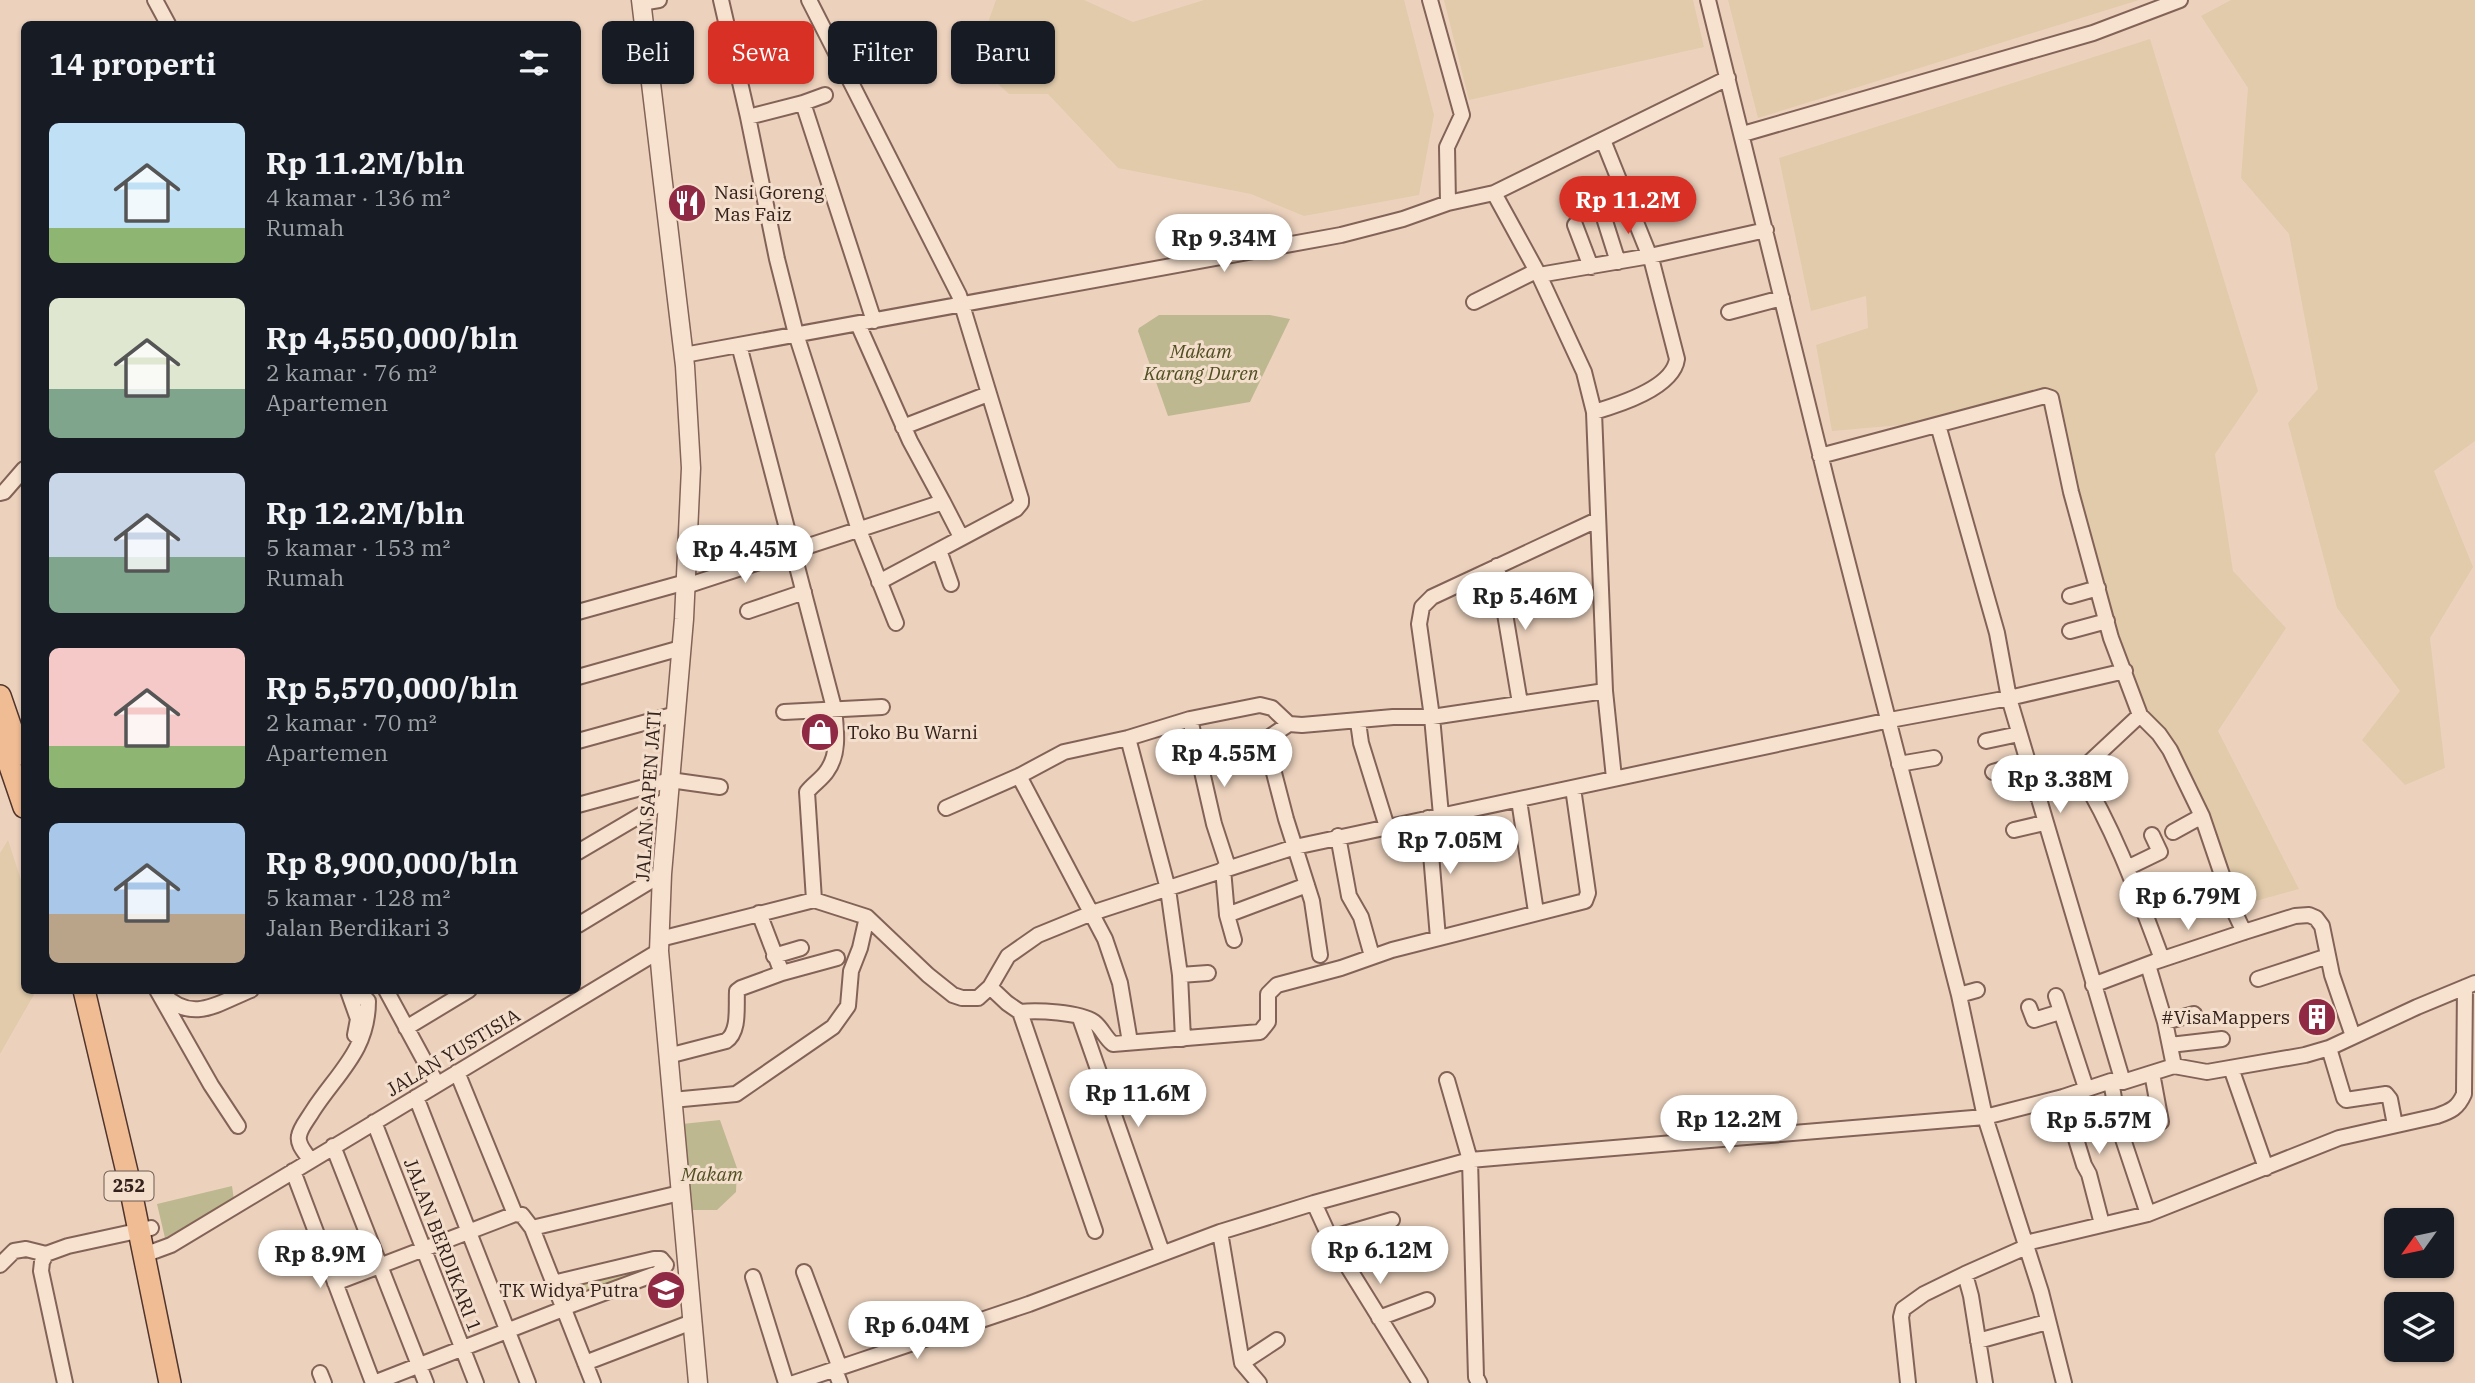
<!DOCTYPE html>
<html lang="id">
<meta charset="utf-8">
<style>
body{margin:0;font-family:"IBM Plex Serif",serif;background:#20242c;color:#f1f3f6;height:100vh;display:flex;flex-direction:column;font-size:26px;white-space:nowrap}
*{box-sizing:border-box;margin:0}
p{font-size:23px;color:#9ea1a6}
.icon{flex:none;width:38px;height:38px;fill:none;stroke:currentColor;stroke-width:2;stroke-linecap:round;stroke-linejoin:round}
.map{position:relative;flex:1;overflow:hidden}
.side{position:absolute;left:21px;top:21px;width:560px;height:973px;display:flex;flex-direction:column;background:#171b24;border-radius:10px;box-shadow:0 2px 5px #0004}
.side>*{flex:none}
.hud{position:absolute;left:602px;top:21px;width:665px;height:63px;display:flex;gap:14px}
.needle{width:46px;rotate:237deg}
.tools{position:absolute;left:2384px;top:1208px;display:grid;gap:14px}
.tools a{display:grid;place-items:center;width:70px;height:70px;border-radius:10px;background:#171b24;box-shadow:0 2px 5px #0004;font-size:35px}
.price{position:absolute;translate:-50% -60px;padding:0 16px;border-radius:24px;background:#fff;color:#222;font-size:23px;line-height:46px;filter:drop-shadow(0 2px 4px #0008)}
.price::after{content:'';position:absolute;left:50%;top:42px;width:21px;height:16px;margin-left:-10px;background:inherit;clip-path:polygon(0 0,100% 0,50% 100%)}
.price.active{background:#d93025;color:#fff}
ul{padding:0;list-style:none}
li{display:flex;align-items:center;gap:21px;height:175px;padding:0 28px}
li span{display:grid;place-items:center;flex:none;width:196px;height:140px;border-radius:10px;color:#555}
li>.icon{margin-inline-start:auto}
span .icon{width:84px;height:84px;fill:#fffc;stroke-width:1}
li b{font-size:30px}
h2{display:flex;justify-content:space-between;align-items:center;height:84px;padding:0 28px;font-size:30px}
.tag{padding:0 24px;border-radius:10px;background:#171b24;box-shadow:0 2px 5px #0004;font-size:24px;line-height:63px}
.tag.active{background:#d93025;color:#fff}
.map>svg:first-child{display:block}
</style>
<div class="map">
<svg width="2475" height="1383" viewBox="0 0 2475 1383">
<rect width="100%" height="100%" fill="#ecd2bd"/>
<!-- farmland -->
<path fill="#e1cbab" d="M 996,0 L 1084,0 L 1133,22 L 1204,0 L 1404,0 L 1434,115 L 1419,195 L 1304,216 L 1251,194 L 1118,168 L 1048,94 L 1009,94 L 974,62 Z
M 1444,0 L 1693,0 L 1704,47 L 1469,100 Z
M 1728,0 L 2139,0 L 1758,118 Z
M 2231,0 L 2475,0 L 2475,441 L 2434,471 L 2473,567 L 2430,638 L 2445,768 L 2405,785 L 2362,740 L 2400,691 L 2337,608 L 2288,423 L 2318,389 L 2289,234 L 2241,178 L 2248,88 L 2201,16 Z
M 2150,39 L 2258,391 L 2215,454 L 2233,571 L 2286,628 L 2218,731 L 2299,889 L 2234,907 L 2185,775 L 2121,682 L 2040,397 L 1935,422 L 1832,431 L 1816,345 L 1868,328 L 1866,296 L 1811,311 L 1779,158 Z
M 8,840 L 24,889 L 24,990 L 36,991 L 0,1054 L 0,853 Z"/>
<!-- green -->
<path fill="#c9c292" d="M 663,1263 L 566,1304 L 558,1285 Z"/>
<!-- cemetery -->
<path fill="#beb891" d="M 1159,315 L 1270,315 L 1290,319 L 1250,402 L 1168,416 L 1138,331 L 1139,328 Z
M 720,1120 L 737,1168 L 736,1192 L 717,1210 L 691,1210 L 682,1124 Z
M 232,1186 L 234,1200 L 165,1238 L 157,1204 Z"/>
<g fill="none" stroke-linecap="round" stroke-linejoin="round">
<!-- minor casing -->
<g stroke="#836357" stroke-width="18">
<path id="minor" d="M 155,0 L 168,24
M 721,0 L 748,117 L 777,259 L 796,334 L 859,530 L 896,623
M 809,0 L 959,295 L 1021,499 L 1021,503 L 1016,509 L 879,582
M 1430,0 L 1462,115 L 1447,147 L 1448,203
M 1708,0 L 1827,482 L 1959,995 L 1985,1117 L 2041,1292 L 2064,1383
M 641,3 L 659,0
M 803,103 L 874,321
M 748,117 L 803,103 L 825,95
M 1743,134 L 2093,33 L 2180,0
M 1494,193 L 1539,275 L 1584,372 L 1594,412 L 1605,691 L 1614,778
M 1605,221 L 1618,262
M 1575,225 L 1591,267
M 1539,275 L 1650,256 L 1766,230
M 1474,302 L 1536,271
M 1729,312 L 1782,298
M 739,345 L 834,708 C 836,729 840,753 827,771 C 822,779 813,784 807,792 L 814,900
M 684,355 L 1341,235 L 1403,219 L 1448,203 L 1494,193 L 1728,78
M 1594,412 C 1618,405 1673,388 1677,359 L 1652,262 L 1603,140
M 1938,425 L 1997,633 L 2009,698 L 2125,671
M 903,427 L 988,394
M 1820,456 L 2045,396 L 2051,398 L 2071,492 L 2111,638 L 2140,715 L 2159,734 L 2170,750 L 2202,816 L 2235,913 L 2244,932
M 0,493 L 4,492 L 24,469
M 943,502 L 961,537
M 939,550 L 951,584
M 1497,566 L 1520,703
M 686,586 L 943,502 L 910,441 L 858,324
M 2070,596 L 2098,588
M 748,611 L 804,592
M 578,612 L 686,582
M 2070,631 L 2107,621
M 578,677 L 681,648
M 784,712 L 882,707
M 1190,719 L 1214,824 L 1228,867
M 1358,722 L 1361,743 L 1387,827
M 1289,724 L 1271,736 L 1267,746 L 1286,819 L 1312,901 L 1320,955
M 1128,738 L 1168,889 L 1180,975 L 1183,1039
M 578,741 L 676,714
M 1986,741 L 2019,734
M 1899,764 L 1934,758
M 1993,772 L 2027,762
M 2079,772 C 2115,830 2138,895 2162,959
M 1019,776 L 1105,939 L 1120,983 L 1130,1042
M 2036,795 L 2079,772 L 2140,715
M 1519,800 L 1536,912
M 578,805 L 670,780 L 720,787
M 946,808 L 1019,776 L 1064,752 L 1128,738 L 1190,719 L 1260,705 L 1272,708 L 1289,724 L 1302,725 L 1393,717 L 1432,717 L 1605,691
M 1441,815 L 1432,717 L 1419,624 L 1422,607 L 1432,597 L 1597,520
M 1428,818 L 1438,938
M 2014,830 L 2044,823
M 2173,832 L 2202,816
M 1338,836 L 1349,896 L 1361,917 L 1372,956
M 578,852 L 668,799
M 2127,868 L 2160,852 L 2152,835
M 1223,869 L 1227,915 L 1234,940
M 759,913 L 782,973
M 1227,915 L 1307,885
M 578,925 L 662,874
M 660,939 L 814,900 L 867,917 L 928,975 L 953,995 L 962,998 L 978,998 L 990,987
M 774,956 L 801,948
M 2148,965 L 2165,1022 L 2174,1066
M 1180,975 L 1208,973
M 2258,979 L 2328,956
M 2093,985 L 2154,962 L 2244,932 L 2295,916 L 2309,915 L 2316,918 L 2322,926 L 2332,975 L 2353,1036
M 157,990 L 211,1085 L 238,1126
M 386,990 L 437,1084
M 348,991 L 358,1019 L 355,1035
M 163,994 C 193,1024 218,1003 251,990
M 1959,995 L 1977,990
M 2056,996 L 2086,1088
M 2029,1007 L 2034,1020 L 2060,1012
M 1020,1012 C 1037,1010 1079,1012 1094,1022 C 1102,1028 1105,1038 1113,1044 L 1260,1032 L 1268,1022 L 1268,994 L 1277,985 L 1341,968 L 1392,950 L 1585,901 L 1588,893 L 1573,788
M 1080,1018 L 1162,1252
M 2165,1022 L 2194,1014
M 406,1028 L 469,990
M 2170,1045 L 2222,1039
M 2329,1048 L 2344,1098 L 2346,1100 L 2386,1094 L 2390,1099 L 2395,1125
M 668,1056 L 726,1041 C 740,1032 736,1006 737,991 L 741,988 L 782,973 L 837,958
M 2231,1068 L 2266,1168
M 457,1072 L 515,1214 L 522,1215 L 532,1228 L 593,1383
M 2152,1073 L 2161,1122
M 1447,1080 L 1470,1160 L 1985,1117 L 2063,1097 L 2111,1081 L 2123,1082 L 2174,1066 L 2207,1072 L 2305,1055 L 2329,1048 L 2417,1007 L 2475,983
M 2111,1081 L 2119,1127 L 2148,1214
M 416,1097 L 528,1383
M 2063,1097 L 2084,1165 L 2089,1174 L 2102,1224
M 672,1100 L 736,1094 L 833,1027 L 848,1006 L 851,971 L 860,948 L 867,917
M 374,1122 L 476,1383
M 333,1146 L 426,1383
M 310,1160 C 306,1153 297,1145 299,1136 C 300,1128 308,1119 312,1112 C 337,1073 368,1051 368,1001 L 364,997 L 351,998
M 293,1171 L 373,1383
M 1314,1203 L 1330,1238 L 1420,1383
M 532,1228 L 680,1193
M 1095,1231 L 1020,1012 L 1007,1003 L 990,987 L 1008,956 L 1038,935 L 1092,913 L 1295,847 L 1890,720 L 2009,698 L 2123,1082
M 1220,1232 L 1242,1363 L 1259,1383
M 1330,1238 L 1392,1220
M 46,1254 L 42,1262 L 41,1271 L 65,1383
M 144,1255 L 171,1245 L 659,951
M 0,1265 L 14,1251 L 26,1249 L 46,1254 L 68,1246 L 151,1228
M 804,1272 L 840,1368
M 753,1277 L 786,1383
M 335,1283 L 515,1214
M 553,1283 L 654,1259 L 661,1259 L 666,1265 L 658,1273 L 563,1308
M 1379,1318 L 1427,1300
M 1978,1341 L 2047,1322
M 585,1363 L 692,1322
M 1242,1363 L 1277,1340
M 835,1370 L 840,1383
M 320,1373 L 324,1383
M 374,1383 L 563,1309
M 794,1383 L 1029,1304 L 1220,1232 L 1314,1203 L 1470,1160 L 1476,1377 L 1479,1383
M 1908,1383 L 1901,1317 L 1903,1309 L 1924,1294 L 1965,1274
M 1985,1383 L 1971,1296 L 1965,1274 L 2026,1247 L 2030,1242 L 2148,1214 L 2339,1138 L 2437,1116 C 2451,1111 2458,1108 2464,1094 L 2465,987"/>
</g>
<!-- tertiary casing -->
<g stroke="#836357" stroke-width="21">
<path id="tertiary" d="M 641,0 L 685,366 L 691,468 L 684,619 L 662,874 L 659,951 L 698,1383"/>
</g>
<!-- primary casing -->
<g stroke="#51342c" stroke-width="24">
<path id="primary" d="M 0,696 L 20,754
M 0,737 L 24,807
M 84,990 L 127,1172 L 170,1383"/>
</g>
<!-- minor -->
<use href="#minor" stroke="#f7e2d0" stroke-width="14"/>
<!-- tertiary -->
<use href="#tertiary" stroke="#f7e2d0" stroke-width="18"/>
<!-- primary -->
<use href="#primary" stroke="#f0bc94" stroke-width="21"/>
</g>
<!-- icons -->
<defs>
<g id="restaurant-disc" transform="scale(2.0125)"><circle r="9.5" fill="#902943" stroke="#f4decc"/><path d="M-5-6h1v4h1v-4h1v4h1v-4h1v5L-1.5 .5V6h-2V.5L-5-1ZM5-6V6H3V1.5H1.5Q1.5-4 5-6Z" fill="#fff"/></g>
<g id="shop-disc" transform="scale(2.0125)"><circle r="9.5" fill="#902943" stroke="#f4decc"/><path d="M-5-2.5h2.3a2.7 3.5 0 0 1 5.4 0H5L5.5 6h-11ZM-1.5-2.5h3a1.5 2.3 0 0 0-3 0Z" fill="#fff"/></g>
<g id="building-disc" transform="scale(2.0125)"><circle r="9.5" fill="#902943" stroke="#f4decc"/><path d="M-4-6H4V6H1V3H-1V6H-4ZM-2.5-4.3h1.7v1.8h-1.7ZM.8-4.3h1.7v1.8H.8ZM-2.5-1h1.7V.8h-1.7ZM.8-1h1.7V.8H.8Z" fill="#fff"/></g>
<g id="school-disc" transform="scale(2.0125)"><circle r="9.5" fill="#902943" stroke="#f4decc"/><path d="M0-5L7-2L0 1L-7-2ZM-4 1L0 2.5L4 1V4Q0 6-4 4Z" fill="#fff"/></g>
</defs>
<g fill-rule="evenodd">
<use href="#restaurant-disc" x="687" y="203"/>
<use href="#shop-disc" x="820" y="732"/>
<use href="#building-disc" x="2317" y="1017"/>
<use href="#school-disc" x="666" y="1290"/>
</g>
<g text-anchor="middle" stroke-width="6" stroke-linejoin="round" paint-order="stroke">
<!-- shield labels -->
<rect fill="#f4decc" stroke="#6d5a50" stroke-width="2" x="104.5" y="1171.5" width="49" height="29" rx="5"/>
<g font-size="18" font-weight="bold" fill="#33211b">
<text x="129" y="1192">252</text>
</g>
<!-- poi labels -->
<g font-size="19" fill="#33211b" stroke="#f4decc" text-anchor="start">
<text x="714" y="199">Nasi Goreng<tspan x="714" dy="22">Mas Faiz</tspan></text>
<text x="847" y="739">Toko Bu Warni</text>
<text x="2290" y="1024" text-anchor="end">#VisaMappers</text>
<text x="639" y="1297" text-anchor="end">TK Widya Putra</text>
</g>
<!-- park labels -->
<g font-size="19" font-style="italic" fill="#4f4f22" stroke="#f4decc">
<text x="1201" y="358">Makam<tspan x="1201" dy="22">Karang Duren</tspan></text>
<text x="712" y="1181">Makam</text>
</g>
<!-- street labels -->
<g font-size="19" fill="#33211b" stroke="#f4decc">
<text transform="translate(648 796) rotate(-86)" y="7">JALAN SAPEN JATI</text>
<text transform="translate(453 1052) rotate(-31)" y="7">JALAN YUSTISIA</text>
<text transform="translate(443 1245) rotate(69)" y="7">JALAN BERDIKARI 1</text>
</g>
</g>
</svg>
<div class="tools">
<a><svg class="needle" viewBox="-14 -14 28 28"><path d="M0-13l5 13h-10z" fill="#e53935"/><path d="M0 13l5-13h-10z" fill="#9ea1a6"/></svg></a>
<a><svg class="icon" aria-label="layers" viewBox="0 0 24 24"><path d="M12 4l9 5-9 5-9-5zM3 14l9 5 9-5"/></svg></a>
</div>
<b class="price active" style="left:1628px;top:236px">Rp 11.2M</b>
<b class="price" style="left:1224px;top:274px">Rp 9.34M</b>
<b class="price" style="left:745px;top:585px">Rp 4.45M</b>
<b class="price" style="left:1525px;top:632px">Rp 5.46M</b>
<b class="price" style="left:1224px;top:789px">Rp 4.55M</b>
<b class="price" style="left:2060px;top:815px">Rp 3.38M</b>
<b class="price" style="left:1450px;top:876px">Rp 7.05M</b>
<b class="price" style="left:2188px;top:932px">Rp 6.79M</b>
<b class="price" style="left:1138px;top:1129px">Rp 11.6M</b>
<b class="price" style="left:1729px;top:1155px">Rp 12.2M</b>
<b class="price" style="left:2099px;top:1156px">Rp 5.57M</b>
<b class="price" style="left:1380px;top:1286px">Rp 6.12M</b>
<b class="price" style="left:320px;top:1290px">Rp 8.9M</b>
<b class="price" style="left:917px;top:1361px">Rp 6.04M</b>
<div class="hud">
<a class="tag">Beli</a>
<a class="tag active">Sewa</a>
<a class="tag">Filter</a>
<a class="tag">Baru</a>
</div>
<section class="side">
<h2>14 properti<svg class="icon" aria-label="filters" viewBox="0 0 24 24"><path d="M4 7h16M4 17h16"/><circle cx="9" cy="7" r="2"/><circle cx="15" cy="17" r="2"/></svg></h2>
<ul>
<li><span style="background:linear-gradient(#bfe0f5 75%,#8fb573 0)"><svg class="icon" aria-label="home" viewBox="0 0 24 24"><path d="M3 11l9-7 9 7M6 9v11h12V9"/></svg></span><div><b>Rp 11.2M/bln</b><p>4 kamar · 136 m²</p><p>Rumah</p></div></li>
<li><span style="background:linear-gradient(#dfe7d0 65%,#7fa58c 0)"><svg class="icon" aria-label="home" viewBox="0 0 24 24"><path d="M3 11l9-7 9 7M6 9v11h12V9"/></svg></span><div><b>Rp 4,550,000/bln</b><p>2 kamar · 76 m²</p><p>Apartemen</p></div></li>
<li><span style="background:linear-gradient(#c9d6e8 60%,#7fa58c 0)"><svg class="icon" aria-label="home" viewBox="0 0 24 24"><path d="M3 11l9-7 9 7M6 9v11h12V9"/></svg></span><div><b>Rp 12.2M/bln</b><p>5 kamar · 153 m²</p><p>Rumah</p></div></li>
<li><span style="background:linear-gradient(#f6c9c9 70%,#8fb573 0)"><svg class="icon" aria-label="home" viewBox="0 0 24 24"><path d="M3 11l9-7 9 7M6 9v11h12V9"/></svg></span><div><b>Rp 5,570,000/bln</b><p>2 kamar · 70 m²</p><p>Apartemen</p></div></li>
<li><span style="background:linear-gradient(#a9c7e8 65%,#b9a48a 0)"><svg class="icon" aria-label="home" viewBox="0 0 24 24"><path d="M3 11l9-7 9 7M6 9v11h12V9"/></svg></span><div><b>Rp 8,900,000/bln</b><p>5 kamar · 128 m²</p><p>Jalan Berdikari 3</p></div></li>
</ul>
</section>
</div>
